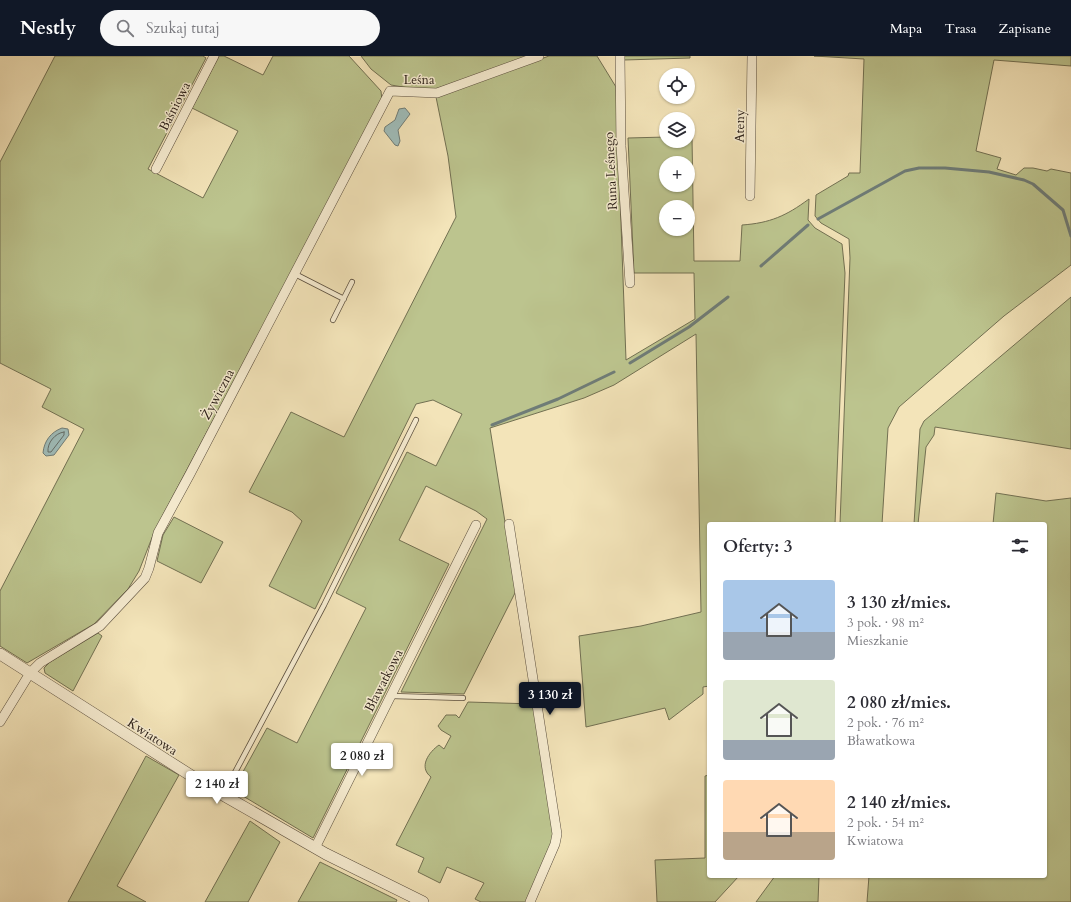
<!DOCTYPE html>
<html lang="pl">
<meta charset="utf-8">
<style>
body{margin:0;font-family:Cardo,serif;background:#f7f7f7;color:#2b2b33;height:100vh;display:flex;flex-direction:column;font-size:15px;white-space:nowrap}
*{box-sizing:border-box;margin:0}
p{font-size:13px;color:#7c7c81}
.icon{flex:none;width:22px;height:22px;fill:none;stroke:currentColor;stroke-width:2;stroke-linecap:round;stroke-linejoin:round}
.map{position:relative;flex:1;overflow:hidden}
.side{position:absolute;left:707px;top:466px;width:340px;height:356px;display:flex;flex-direction:column;background:#fff;border-radius:4px;box-shadow:0 1px 3px #0004}
.side>*{flex:none}
.controls{position:absolute;left:659px;top:12px;display:grid;gap:8px}
.controls a{display:grid;place-items:center;width:36px;height:36px;border-radius:50%;background:#fff;box-shadow:0 1px 3px #0004;font-size:20px}
.price{position:absolute;translate:-50% -34px;padding:0 9px;border-radius:4px;background:#fff;color:#222;font-size:13px;line-height:26px;filter:drop-shadow(0 1px 2px #0008)}
.price::after{content:'';position:absolute;left:50%;top:24px;width:12px;height:9px;margin-left:-6px;background:inherit;clip-path:polygon(0 0,100% 0,50% 100%)}
.price.on{background:#111827;color:#fff}
ul{padding:0;list-style:none}
li{display:flex;align-items:center;gap:12px;height:100px;padding:0 16px}
li span{display:grid;place-items:center;flex:none;width:112px;height:80px;border-radius:4px;color:#555}
li>.icon{margin-inline-start:auto}
span .icon{width:48px;height:48px;fill:#fffc;stroke-width:1}
li b{font-size:17px}
h2{display:flex;justify-content:space-between;align-items:center;height:48px;padding:0 16px;font-size:17px}
header{display:flex;align-items:center;gap:24px;box-sizing:border-box;height:56px;padding:0 20px;background:#111827;color:#fff}
header strong{font-size:19px}
nav{display:flex;gap:22px;margin-inline-start:auto;font-size:14px}
.search{width:280px;height:36px;background:#f7f7f7;display:flex;align-items:center;gap:10px;box-sizing:border-box;padding:0 14px;border-radius:22px;color:#7c7c81;font-size:15px}
.map>svg:first-child{display:block}
</style>
<header>
<strong>Nestly</strong>
<div class="search"><svg class="icon" aria-label="search" viewBox="0 0 24 24"><circle cx="10" cy="10" r="6"/><path d="M15 15l6 6"/></svg>Szukaj tutaj</div>
<nav><a>Mapa</a><a>Trasa</a><a>Zapisane</a></nav>
</header>
<div class="map">
<svg width="1071" height="846" viewBox="0 0 1071 846">
<rect width="100%" height="100%" fill="#f3e4b9"/>
<filter id="stains"><feTurbulence type="fractalNoise" baseFrequency=".005" numOctaves="4"/><feColorMatrix values="0 0 0 0 .2 0 0 0 0 .09 0 0 0 0 .02 0 0 0 .5 -.17"/></filter>
<radialGradient id="worn" r=".72"><stop offset=".6" stop-color="#630" stop-opacity="0"/><stop offset="1" stop-color="#630" stop-opacity=".3"/></radialGradient>
<!-- green -->
<path fill="#bcc48e" stroke="#727052" fill-rule="evenodd" d="M 55,0 L 203,0 L 206,2 L 148,113 L 203,142 L 238,75 L 192,52 L 219,0 L 224,0 L 263,19 L 273,0 L 349,0 L 381,35 L 382,45 L 155,474 L 139,515 L 128,533 L 94,568 L 27,607 L 0,590 L 0,535 L 84,373 L 42,351 L 51,333 L 0,307 L 0,106 Z
M 361,0 L 528,0 L 436,33 L 409,32 L 391,29 L 371,13 Z
M 549,0 L 597,0 L 616,31 L 626,304 L 695,263 L 694,217 L 634,217 L 628,82 L 666,81 L 666,85 L 688,85 L 688,81 L 692,81 L 694,205 L 740,205 L 742,169 C 770,167 786,160 809,143 L 808,164 L 815,172 L 842,188 L 845,217 L 835,468 L 709,468 L 709,630 L 703,631 L 703,638 L 669,664 L 665,652 L 586,671 L 579,580 L 641,570 L 701,556 L 696,278 L 614,329 L 584,342 L 490,372 L 516,535 L 464,638 L 401,636 L 487,463 L 476,455 L 426,430 L 399,484 L 449,508 L 313,782 L 233,734 L 267,672 L 297,687 L 366,552 L 336,537 L 407,396 L 436,410 L 462,358 L 433,344 L 416,348 L 315,553 L 269,530 L 302,465 L 292,456 L 249,436 L 291,356 L 344,381 L 456,161 L 448,100 L 436,41 ZM 666,107 L 688,107 L 688,129 L 666,129 ZM 666,151 L 688,151 L 688,173 L 666,173 Z
M 624,0 L 690,0 L 690,2 L 624,4 Z
M 814,0 L 1071,0 L 1071,10 L 994,4 L 976,95 L 1001,102 L 997,113 L 1016,119 L 1024,112 L 1033,112 L 1047,115 L 1051,113 L 1071,117 L 1071,209 L 1004,260 L 899,351 L 888,372 L 882,468 L 840,468 L 850,202 L 849,183 L 821,167 L 815,160 L 816,139 L 848,120 L 849,117 L 860,117 L 864,3 Z
M 1071,241 L 1071,393 L 935,371 L 934,379 L 926,391 L 918,468 L 914,468 L 920,373 L 924,365 Z
M 996,437 L 1046,445 L 1071,442 L 1071,846 L 867,846 L 869,820 L 1045,820 L 1045,468 L 993,468 Z
M 174,461 L 223,486 L 201,527 L 157,505 L 163,479 Z
M 98,577 L 102,580 L 73,635 L 45,617 L 44,612 L 50,606 Z
M 468,646 L 534,648 L 554,781 L 527,846 L 481,846 L 475,843 L 484,827 L 447,811 L 440,827 L 418,816 L 424,802 L 396,789 L 431,721 C 418,711 429,696 439,689 L 444,693 L 451,680 L 441,674 L 438,670 L 446,659 L 456,659 L 459,662 Z
M 146,700 L 179,719 L 117,830 L 146,846 L 68,846 Z
M 709,719 L 709,820 L 739,820 L 715,846 L 657,846 L 655,804 L 705,802 L 705,720 Z
M 250,765 L 280,786 L 248,846 L 205,846 Z
M 320,806 L 397,844 L 396,846 L 298,846 Z
M 775,820 L 819,820 L 818,846 L 756,846 Z"/>
<!-- water -->
<path fill="#9fbcb9" stroke="#6f7c77" d="M 405,52 L 410,58 L 398,74 L 400,85 L 398,90 L 395,89 L 384,75 L 385,71 L 395,64 L 399,53 Z
M 62,372 L 68,373 L 69,379 L 54,399 L 46,400 L 43,397 C 44,385 51,376 62,372 Z"/>
<g fill="none" stroke-linecap="round" stroke-linejoin="round">
<!-- shore -->
<path stroke="#636c67" stroke-width="1" d="M 64,376 L 64,379 L 51,396 L 48,396 C 47,387 55,377 64,376 Z"/>
<!-- stream -->
<path stroke="#6f7c77" stroke-width="3" d="M 818,163 L 905,115 L 919,112 L 945,112 L 989,116 L 1024,124 L 1033,128 L 1063,154 L 1071,180
M 761,210 L 808,169
M 630,307 L 689,271 L 728,241
M 492,369 L 558,343 L 614,316"/>
<!-- service casing -->
<g stroke="#5a4e3e" stroke-width="6">
<path id="service" d="M 295,218 L 344,243
M 333,264 L 352,226
M 391,640 L 463,642
M 223,739 L 324,549 L 416,364"/>
</g>
<!-- minor casing -->
<g stroke="#5a4e3e" stroke-width="10">
<path id="minor" d="M 620,0 L 621,90 L 630,227
M 156,113 L 214,0
M 750,140 L 752,0
M 509,468 L 557,778 L 555,788 L 530,846
M 0,666 L 30,617 L 40,607 L 100,570 L 145,522 L 149,512 L 158,477 L 190,418 L 390,35 L 437,37 L 539,0
M 315,792 L 476,469"/>
</g>
<!-- tertiary casing -->
<g stroke="#5a4e3e" stroke-width="12">
<path id="tertiary" d="M 0,598 L 209,731 L 326,798 L 423,846"/>
</g>
<!-- service -->
<use href="#service" stroke="#f7edd2" stroke-width="4.5"/>
<!-- minor -->
<use href="#minor" stroke="#f7edd2" stroke-width="9"/>
<!-- tertiary -->
<use href="#tertiary" stroke="#f7edd2" stroke-width="11"/>
</g>
<g text-anchor="middle" stroke-width="3" stroke-linejoin="round" paint-order="stroke">
<!-- street labels -->
<g font-size="13" fill="#271c15" stroke="#f7edd2">
<text x="419" y="28">Leśna</text>
<text transform="translate(174 50) rotate(-63)" y="5">Baśniowa</text>
<text transform="translate(739 70) rotate(-89)" y="5">Ateny</text>
<text transform="translate(610 115) rotate(-93)" y="5">Runa Leśnego</text>
<text transform="translate(217 338) rotate(-62)" y="5">Żywiczna</text>
<text transform="translate(383 624) rotate(-63)" y="5">Bławatkowa</text>
<text transform="translate(153 680) rotate(33)" y="5">Kwiatowa</text>
</g>
</g>
<rect width="100%" height="100%" filter="url(#stains)"/>
<rect width="100%" height="100%" fill="url(#worn)"/>
</svg>
<div class="controls">
<a><svg class="icon" aria-label="locate" viewBox="0 0 24 24"><circle cx="12" cy="12" r="6"/><path d="M12 2v4M12 18v4M2 12h4M18 12h4"/></svg></a>
<a><svg class="icon" aria-label="layers" viewBox="0 0 24 24"><path d="M12 4l9 5-9 5-9-5zM3 14l9 5 9-5"/></svg></a>
<a>+</a>
<a>−</a>
</div>
<b class="price on" style="left:550px;top:660px">3 130 zł</b>
<b class="price" style="left:362px;top:721px">2 080 zł</b>
<b class="price" style="left:217px;top:749px">2 140 zł</b>
<section class="side">
<h2>Oferty: 3<svg class="icon" aria-label="filters" viewBox="0 0 24 24"><path d="M4 7h16M4 17h16"/><circle cx="9" cy="7" r="2"/><circle cx="15" cy="17" r="2"/></svg></h2>
<ul>
<li><span style="background:linear-gradient(#a9c7e8 65%,#9aa5b1 0)"><svg class="icon" aria-label="home" viewBox="0 0 24 24"><path d="M3 11l9-7 9 7M6 9v11h12V9"/></svg></span><div><b>3 130 zł/mies.</b><p>3 pok. · 98 m²</p><p>Mieszkanie</p></div></li>
<li><span style="background:linear-gradient(#dfe7d0 75%,#9aa5b1 0)"><svg class="icon" aria-label="home" viewBox="0 0 24 24"><path d="M3 11l9-7 9 7M6 9v11h12V9"/></svg></span><div><b>2 080 zł/mies.</b><p>2 pok. · 76 m²</p><p>Bławatkowa</p></div></li>
<li><span style="background:linear-gradient(#ffd9b3 65%,#b9a48a 0)"><svg class="icon" aria-label="home" viewBox="0 0 24 24"><path d="M3 11l9-7 9 7M6 9v11h12V9"/></svg></span><div><b>2 140 zł/mies.</b><p>2 pok. · 54 m²</p><p>Kwiatowa</p></div></li>
</ul>
</section>
</div>
